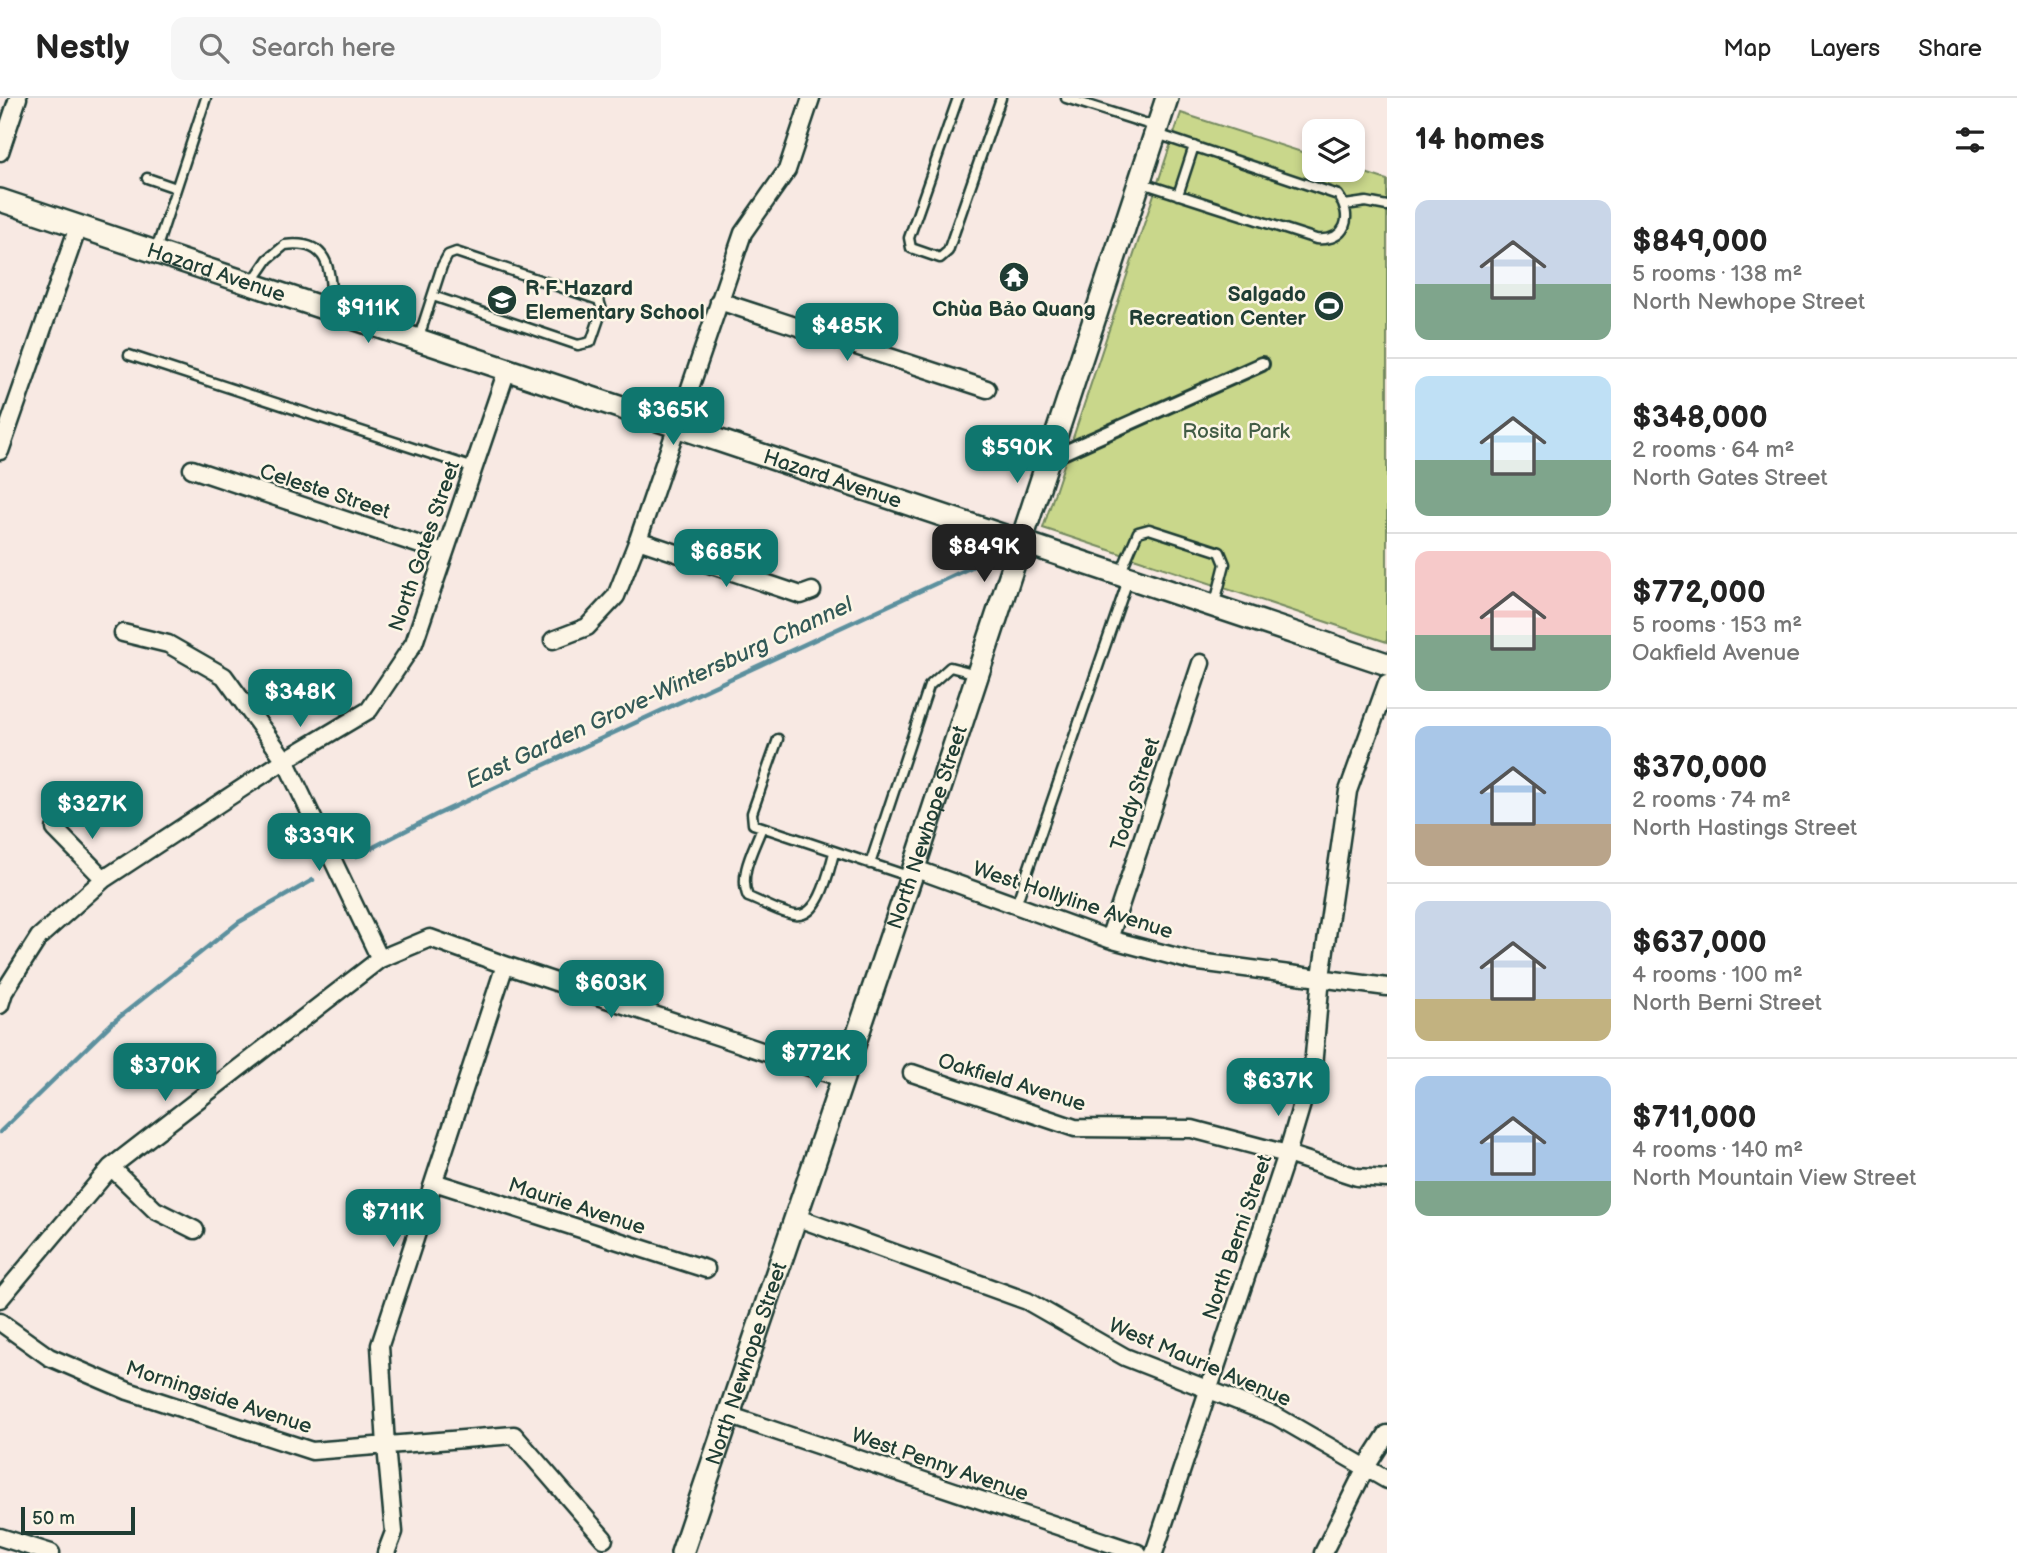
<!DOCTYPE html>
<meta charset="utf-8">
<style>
body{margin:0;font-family:"Balsamiq Sans",sans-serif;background:#f6f6f6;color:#222;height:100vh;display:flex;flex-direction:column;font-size:26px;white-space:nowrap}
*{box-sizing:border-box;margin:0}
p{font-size:23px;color:#767676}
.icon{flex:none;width:38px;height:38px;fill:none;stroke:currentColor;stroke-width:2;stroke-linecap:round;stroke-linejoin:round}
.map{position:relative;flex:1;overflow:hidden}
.sheet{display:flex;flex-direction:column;background:#fff;width:630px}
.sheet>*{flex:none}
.tools{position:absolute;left:1302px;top:21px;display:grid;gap:14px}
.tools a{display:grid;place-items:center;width:63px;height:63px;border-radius:14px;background:#fff;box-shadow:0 4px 10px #0003;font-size:35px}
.scale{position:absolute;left:21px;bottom:18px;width:114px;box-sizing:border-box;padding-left:7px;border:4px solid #1f3d34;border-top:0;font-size:19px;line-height:24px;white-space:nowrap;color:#1f3d34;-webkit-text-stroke:5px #fcf5e5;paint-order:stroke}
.price{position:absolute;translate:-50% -60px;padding:0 16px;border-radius:14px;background:#0f766e;color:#fff;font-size:23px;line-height:46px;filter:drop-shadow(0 2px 4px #0008)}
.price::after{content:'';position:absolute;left:50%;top:42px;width:21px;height:16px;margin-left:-10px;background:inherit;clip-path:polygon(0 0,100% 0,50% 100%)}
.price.selected{background:#222;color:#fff}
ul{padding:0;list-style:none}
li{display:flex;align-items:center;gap:21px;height:175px;padding:0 28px}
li+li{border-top:2px solid #e0e0e0}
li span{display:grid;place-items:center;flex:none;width:196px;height:140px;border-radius:14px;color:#555}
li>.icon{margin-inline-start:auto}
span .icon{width:84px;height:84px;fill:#fffc;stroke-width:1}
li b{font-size:30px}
h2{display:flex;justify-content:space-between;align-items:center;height:84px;padding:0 28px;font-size:30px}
header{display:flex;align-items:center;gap:42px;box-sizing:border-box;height:98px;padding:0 35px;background:#fff;border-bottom:2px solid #e0e0e0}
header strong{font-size:33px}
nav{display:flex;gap:38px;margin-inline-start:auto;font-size:24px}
.search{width:490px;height:63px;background:#f6f6f6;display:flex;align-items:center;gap:18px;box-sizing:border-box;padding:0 24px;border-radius:14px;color:#767676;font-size:26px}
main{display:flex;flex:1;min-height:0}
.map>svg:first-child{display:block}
</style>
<header>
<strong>Nestly</strong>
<div class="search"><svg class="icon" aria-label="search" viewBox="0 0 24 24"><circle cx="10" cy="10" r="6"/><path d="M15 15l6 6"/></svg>Search here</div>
<nav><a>Map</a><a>Layers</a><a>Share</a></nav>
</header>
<main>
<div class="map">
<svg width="1387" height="1455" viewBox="0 0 1387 1455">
<rect width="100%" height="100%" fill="#f8e9e3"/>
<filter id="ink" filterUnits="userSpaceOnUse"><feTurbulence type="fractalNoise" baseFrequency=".0143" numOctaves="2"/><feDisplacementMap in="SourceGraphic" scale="14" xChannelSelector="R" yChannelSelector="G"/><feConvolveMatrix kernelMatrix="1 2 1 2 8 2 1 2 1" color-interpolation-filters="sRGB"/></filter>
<g filter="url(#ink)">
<!-- green -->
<path fill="#c9d78b" stroke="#748a60" stroke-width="2" d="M 1181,15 L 1314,58 L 1314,72 L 1353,71 L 1387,82 L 1387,544 L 1043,430 Z"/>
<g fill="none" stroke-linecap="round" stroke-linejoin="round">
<!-- stream -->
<path stroke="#5c909e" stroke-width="4.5" d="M 356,758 L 436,717 L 978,466
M 0,1034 L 112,925 L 239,824 L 313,782"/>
<!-- service casing -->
<g stroke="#1f3d34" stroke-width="13">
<path id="service" d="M 958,0 L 909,140 L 911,150 L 940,160 L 948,153 L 1001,0
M 1066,0 L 1157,29
M 147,80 L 176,90
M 1142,85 L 1316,141 C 1346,144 1354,119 1338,97 L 1157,36
M 1178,97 L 1194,48
M 1345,107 L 1366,104 L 1387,108
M 156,152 L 206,0
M 253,183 L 268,161 L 285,147 C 332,141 330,175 332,210
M 418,242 L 442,168 L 448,157 L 456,154 L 599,202 L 602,212 L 591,244 L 578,247 L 433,198
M 129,257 L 474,370
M 1120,476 L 1138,434 L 1149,431 L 1220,454 L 1225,466 L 1215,505
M 778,641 L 752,715 L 753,726 L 911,779
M 762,729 C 754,751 738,776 748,799 C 762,804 780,815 795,817 C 820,820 829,772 834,755
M 870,766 L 929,588 L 950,569 L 977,576
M 1016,807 L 1128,482"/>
</g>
<!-- pedestrian casing -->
<g stroke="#1f3d34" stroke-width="18">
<path id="pedestrian" d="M 1047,362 L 1262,266"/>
</g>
<!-- minor casing -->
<g stroke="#1f3d34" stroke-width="21">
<path id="minor" d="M 0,54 L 18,0
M 719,203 L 987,291
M 0,353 L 78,129
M 192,371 L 444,455
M 638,442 L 801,497 L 812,493
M 123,535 L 168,546 L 224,578 L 285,662 L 380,861
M 553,542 L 587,529 L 616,498 L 638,442 L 743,135 L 787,72 L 811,0
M 55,731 L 104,781
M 913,770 L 1109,841 L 1192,863 L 1387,889
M 1109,841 L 1201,565
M 0,907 L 4,894 L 39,839 L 104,781 L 285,662 L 369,612 L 414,545 L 507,272
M 912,975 L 1075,1030 L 1192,1031 L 1287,1056 L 1357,1079 L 1387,1081
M 111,1069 L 155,1112 L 195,1132
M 434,1084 L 706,1171
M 795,1119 L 1027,1203 L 1125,1259 L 1276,1318 L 1387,1382
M 0,1201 L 111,1069 L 380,861 L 430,840 L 505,867 L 842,980
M 0,1224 L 49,1259 L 128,1293 L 312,1353 L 514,1337 L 604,1441
M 728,1317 L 1138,1455
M 0,1439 L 51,1455
M 386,1455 L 394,1434 L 386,1348 L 380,1247 L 505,867
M 1154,1455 L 1287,1056 L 1313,969 L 1321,879 L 1348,693 L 1387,585
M 1323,1455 L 1366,1369 L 1387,1336"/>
</g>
<!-- tertiary casing -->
<g stroke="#1f3d34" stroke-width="26">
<g id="tertiary">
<path id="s1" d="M 0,102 L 1387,566"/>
<path id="s2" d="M 682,1455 L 911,779 L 1167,0"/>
</g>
</g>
<!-- service -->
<use href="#service" stroke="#fcf5e5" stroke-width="8"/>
<!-- pedestrian -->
<use href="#pedestrian" stroke="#fcf5e5" stroke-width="12"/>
<!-- minor -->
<use href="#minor" stroke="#fcf5e5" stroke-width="16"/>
<!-- tertiary -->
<use href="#tertiary" stroke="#fcf5e5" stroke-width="21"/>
</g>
</g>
<!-- icons -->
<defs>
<g id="temple-disc" transform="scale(1.575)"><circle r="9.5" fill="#1f3d34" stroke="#fcf5e5"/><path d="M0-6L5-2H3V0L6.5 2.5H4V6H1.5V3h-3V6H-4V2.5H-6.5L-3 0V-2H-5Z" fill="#fff"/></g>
<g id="school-disc" transform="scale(1.575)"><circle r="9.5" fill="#1f3d34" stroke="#fcf5e5"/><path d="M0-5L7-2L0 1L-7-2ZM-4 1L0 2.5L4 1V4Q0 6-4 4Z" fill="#fff"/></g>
<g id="stadium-disc" transform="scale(1.575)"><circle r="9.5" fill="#1f3d34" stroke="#fcf5e5"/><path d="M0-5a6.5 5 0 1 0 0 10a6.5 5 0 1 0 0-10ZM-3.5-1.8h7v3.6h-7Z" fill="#fff"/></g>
</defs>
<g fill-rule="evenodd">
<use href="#temple-disc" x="1014" y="179"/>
<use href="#school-disc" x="502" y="202"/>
<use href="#stadium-disc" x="1329" y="208"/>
</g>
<g text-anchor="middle" stroke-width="5" stroke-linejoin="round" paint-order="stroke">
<!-- street labels -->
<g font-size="21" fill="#1f3d34" stroke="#fcf5e5">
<text dy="7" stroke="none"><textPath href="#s1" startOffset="228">Hazard Avenue</textPath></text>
<text dy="7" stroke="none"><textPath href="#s1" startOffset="878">Hazard Avenue</textPath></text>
<text transform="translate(325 393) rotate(18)" y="7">Celeste Street</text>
<text transform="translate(424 448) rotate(-71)" y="7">North Gates Street</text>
<text transform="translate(1135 696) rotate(-72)" y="7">Toddy Street</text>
<text dy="7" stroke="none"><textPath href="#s2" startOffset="766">North Newhope Street</textPath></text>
<text transform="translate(1073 802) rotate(18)" y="7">West Hollyline Avenue</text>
<text transform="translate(1012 984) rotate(17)" y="7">Oakfield Avenue</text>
<text transform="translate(577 1108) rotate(18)" y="7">Maurie Avenue</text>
<text transform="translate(1237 1139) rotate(-71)" y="7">North Berni Street</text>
<text transform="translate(1200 1264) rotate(23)" y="7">West Maurie Avenue</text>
<text dy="7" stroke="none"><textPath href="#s2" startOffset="200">North Newhope Street</textPath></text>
<text transform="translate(219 1299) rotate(18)" y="7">Morningside Avenue</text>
<text transform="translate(940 1366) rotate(19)" y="7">West Penny Avenue</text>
</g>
<!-- poi labels -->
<g font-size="21" font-weight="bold" fill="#1f3d34" stroke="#fcf5e5" text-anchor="start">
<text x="525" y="197">R F Hazard<tspan x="525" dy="24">Elementary School</tspan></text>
<text x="1306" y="203" text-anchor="end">Salgado<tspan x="1306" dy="24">Recreation Center</tspan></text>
<text x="1014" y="218" text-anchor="middle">Chùa Bảo Quang</text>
</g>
<!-- park labels -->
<g font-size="21" fill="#415c45" stroke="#fcf5e5">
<text x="1236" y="340">Rosita Park</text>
</g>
<!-- water labels -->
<g font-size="23" font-style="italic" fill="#335957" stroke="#fcf5e5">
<text transform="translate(659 594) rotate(-25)" y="8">East Garden Grove-Wintersburg Channel</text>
</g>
</g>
</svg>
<div class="tools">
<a><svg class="icon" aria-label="layers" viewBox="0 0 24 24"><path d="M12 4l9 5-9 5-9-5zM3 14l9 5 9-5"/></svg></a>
</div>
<div class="scale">50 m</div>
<b class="price" style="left:368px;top:247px">$911K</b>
<b class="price" style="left:847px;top:265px">$485K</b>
<b class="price" style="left:673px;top:349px">$365K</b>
<b class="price" style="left:1017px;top:387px">$590K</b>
<b class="price selected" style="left:984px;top:486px">$849K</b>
<b class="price" style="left:726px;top:491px">$685K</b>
<b class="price" style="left:300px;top:631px">$348K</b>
<b class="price" style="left:92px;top:743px">$327K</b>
<b class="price" style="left:319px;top:775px">$339K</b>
<b class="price" style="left:611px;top:922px">$603K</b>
<b class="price" style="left:816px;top:992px">$772K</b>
<b class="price" style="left:165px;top:1005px">$370K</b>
<b class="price" style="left:1278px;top:1020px">$637K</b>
<b class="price" style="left:393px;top:1151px">$711K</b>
</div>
<section class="sheet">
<h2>14 homes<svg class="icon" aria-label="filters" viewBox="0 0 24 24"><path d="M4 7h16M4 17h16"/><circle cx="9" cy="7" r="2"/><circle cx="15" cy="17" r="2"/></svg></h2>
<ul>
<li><span style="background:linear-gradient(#c9d6e8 60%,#7fa58c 0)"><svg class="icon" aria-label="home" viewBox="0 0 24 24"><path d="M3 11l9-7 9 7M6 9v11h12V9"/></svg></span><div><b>$849,000</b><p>5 rooms · 138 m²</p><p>North Newhope Street</p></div></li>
<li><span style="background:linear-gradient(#bfe0f5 60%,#7fa58c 0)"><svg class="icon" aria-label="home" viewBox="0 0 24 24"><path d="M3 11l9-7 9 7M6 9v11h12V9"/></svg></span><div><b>$348,000</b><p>2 rooms · 64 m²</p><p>North Gates Street</p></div></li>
<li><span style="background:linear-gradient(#f6c9c9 60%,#7fa58c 0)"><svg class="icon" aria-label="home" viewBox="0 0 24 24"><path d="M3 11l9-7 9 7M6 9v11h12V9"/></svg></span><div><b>$772,000</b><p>5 rooms · 153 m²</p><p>Oakfield Avenue</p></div></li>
<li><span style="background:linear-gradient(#a9c7e8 70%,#b9a48a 0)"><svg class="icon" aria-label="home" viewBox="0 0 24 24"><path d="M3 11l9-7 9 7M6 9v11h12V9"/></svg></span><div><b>$370,000</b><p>2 rooms · 74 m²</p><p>North Hastings Street</p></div></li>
<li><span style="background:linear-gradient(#c9d6e8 70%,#c2b280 0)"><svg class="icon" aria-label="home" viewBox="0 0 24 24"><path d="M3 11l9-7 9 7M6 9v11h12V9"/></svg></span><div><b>$637,000</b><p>4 rooms · 100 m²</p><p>North Berni Street</p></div></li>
<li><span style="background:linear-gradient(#a9c7e8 75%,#7fa58c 0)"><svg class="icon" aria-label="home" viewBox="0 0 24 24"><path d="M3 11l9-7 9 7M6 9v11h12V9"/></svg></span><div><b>$711,000</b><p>4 rooms · 140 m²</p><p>North Mountain View Street</p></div></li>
</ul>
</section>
</main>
